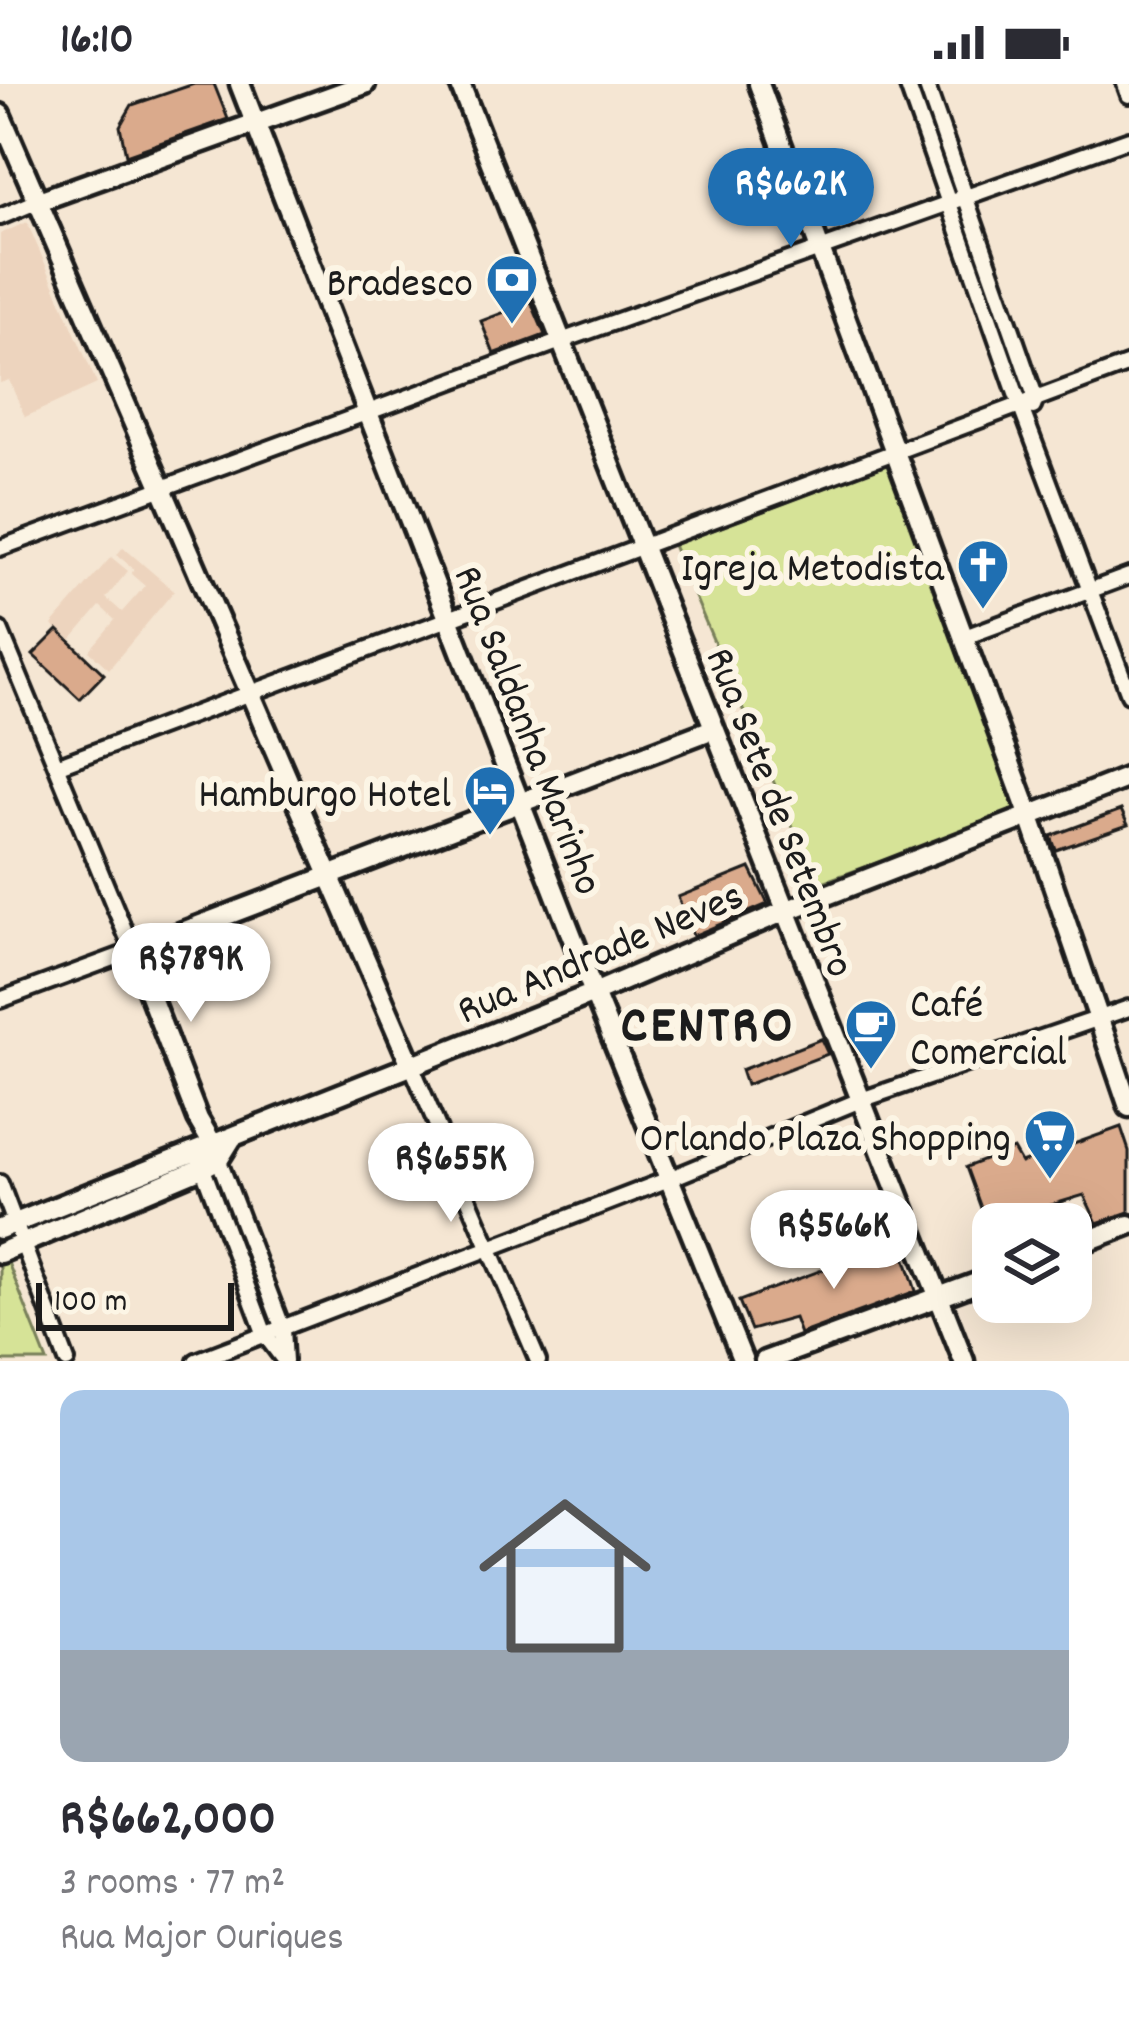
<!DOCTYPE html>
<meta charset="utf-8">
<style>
body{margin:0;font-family:Dekko,sans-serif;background:#f7f7f7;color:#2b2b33;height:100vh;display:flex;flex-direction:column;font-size:45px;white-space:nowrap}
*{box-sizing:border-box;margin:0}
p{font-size:39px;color:#7c7c81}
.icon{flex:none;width:66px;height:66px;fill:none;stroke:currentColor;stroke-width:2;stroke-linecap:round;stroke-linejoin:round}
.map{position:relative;height:1277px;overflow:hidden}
.details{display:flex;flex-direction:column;background:#fff;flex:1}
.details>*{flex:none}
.controls{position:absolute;left:972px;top:1119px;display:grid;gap:24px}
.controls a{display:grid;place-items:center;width:120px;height:120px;border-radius:24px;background:#fff;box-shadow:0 12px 48px #0002;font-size:60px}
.scale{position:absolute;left:36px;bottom:30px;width:198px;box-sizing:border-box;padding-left:12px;border:6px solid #1c1c1c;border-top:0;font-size:33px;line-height:42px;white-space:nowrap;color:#1c1c1c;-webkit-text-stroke:9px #fcf5e5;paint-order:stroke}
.price{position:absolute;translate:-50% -102px;padding:0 27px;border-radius:42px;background:#fff;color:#222;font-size:39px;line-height:78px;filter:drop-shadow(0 3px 6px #0008)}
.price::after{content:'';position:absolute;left:50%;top:72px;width:36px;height:27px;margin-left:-18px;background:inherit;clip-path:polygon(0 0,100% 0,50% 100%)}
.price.current{background:#1f6fb2;color:#fff}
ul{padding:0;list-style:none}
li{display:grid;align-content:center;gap:24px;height:636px;padding:0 60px}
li+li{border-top:3px solid #e1e1e2}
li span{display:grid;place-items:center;height:372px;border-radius:24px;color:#555}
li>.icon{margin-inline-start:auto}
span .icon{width:216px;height:216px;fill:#fffc;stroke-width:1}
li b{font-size:51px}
.status{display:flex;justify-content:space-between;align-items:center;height:84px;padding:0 60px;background:#fff;direction:ltr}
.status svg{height:33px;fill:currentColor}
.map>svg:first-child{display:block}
</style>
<div class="status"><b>16:10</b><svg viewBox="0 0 49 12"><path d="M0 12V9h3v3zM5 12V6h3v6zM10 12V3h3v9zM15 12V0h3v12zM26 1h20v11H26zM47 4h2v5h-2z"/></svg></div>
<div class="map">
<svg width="1129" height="1277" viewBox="0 0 1129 1277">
<rect width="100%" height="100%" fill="#f5e6d3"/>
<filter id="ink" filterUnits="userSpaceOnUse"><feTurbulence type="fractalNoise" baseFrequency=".00833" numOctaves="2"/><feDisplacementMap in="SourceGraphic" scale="24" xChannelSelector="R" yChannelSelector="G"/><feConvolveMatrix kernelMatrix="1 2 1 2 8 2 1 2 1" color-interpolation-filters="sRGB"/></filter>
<g filter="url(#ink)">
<!-- built -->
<path fill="#edd4be" d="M 27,138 L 97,300 L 25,333 L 9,296 L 0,299 L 0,150 Z
M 123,463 L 174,507 L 109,585 L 89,567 L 115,536 L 100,522 L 71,556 L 52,541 L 111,473 L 128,487 L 106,514 L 122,528 L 145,502 L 131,490 L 134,485 L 117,471 Z"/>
<!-- green -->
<path fill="#d6e397" stroke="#79805a" stroke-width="3" d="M 888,380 L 1018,729 L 817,800 L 673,461 Z
M 7,1176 L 47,1277 L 0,1277 L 0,1179 Z"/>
<!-- building -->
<path fill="#daaa8c" stroke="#1c1c1c" stroke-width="3" d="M 194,0 L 214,0 L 228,35 L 126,71 L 120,42 L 132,21 Z
M 531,218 L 545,251 L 494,270 L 481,237 Z
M 58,546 L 104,590 L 80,615 L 33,571 Z
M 1121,726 L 1128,741 L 1056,766 L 1051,752 Z
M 750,784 L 768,820 L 693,852 L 678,813 Z
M 821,955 L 828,970 L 746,1001 L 741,986 Z
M 1121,1043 L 1129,1067 L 1129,1128 L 1097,1139 L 1084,1111 L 1041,1124 L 1045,1140 L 1017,1140 L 1011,1125 L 985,1135 L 966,1083 L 1013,1065 L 1021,1079 Z
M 900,1157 L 916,1207 L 800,1250 L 794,1234 L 751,1246 L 739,1217 Z"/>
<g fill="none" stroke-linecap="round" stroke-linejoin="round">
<!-- street casing -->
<g stroke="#1c1c1c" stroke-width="22">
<path id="street" d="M 907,0 L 1020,321 L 1129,610
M 926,0 L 1036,315 L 1033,323
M 1125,0 L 1129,11
M 0,133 L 36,118
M 0,464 L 561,257 L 1129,55
M 0,546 L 133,867 L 0,916
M 962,554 L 1129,492
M 59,681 L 1129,280
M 412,983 L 538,1277
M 216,1069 L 283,1245 L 285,1277
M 200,1077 L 265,1251 L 284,1276
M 0,1099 L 67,1277
M 196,1277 L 669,1095 L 858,1017 L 1129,924"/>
</g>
<!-- secondary casing -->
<g stroke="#1c1c1c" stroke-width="27">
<path id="secondary" d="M 240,0 L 594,909 L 743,1277
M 460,0 L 964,1277
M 759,0 L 1030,733 L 1129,1023
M 0,30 L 412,983
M 36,118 L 365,0
M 212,1059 L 198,1035 L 133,867 L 713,645
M 0,1145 L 594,909 L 783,828 L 1129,693
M 1071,1163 L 1129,1141
M 0,1169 L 202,1084 L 219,1075 L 232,1054
M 765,1277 L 993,1193"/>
</g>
<!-- street -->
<use href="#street" stroke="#fcf5e5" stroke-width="14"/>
<!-- secondary -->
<use href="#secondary" stroke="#fcf5e5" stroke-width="18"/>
</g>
</g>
<!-- icons -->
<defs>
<g id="bank-pin" transform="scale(2.7)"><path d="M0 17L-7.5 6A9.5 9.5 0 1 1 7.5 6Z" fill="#1f6fb2" stroke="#fcf5e5"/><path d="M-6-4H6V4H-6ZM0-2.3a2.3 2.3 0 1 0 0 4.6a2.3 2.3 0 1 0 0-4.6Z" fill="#fff"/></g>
<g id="church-pin" transform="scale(2.7)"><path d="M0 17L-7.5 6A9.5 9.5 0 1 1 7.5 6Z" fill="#1f6fb2" stroke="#fcf5e5"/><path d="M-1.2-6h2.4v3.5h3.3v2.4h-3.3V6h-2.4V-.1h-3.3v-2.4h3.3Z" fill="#fff"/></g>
<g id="hotel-pin" transform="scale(2.7)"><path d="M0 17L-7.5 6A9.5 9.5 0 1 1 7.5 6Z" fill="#1f6fb2" stroke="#fcf5e5"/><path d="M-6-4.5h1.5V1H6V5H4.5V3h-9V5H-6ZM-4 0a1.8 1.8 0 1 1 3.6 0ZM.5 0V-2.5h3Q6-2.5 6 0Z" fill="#fff"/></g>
<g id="cafe-pin" transform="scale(2.7)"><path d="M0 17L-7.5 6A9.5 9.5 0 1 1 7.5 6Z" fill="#1f6fb2" stroke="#fcf5e5"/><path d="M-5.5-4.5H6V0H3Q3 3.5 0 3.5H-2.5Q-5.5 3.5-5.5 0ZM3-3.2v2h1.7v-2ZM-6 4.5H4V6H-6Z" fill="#fff"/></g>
<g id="supermarket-pin" transform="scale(2.7)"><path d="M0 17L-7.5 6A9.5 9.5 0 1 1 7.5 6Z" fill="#1f6fb2" stroke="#fcf5e5"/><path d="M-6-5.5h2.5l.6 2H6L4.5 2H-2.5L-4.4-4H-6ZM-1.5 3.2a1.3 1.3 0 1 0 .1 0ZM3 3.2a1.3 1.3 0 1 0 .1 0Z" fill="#fff"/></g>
</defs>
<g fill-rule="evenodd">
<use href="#bank-pin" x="512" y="196"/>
<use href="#church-pin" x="983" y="481"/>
<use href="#hotel-pin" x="490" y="707"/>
<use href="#cafe-pin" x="871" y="941"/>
<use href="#supermarket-pin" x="1050" y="1051"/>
</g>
<g text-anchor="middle" stroke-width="12" stroke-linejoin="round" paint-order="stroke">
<!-- poi labels -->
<g font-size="42" fill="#1c1c1c" stroke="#fcf5e5" text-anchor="end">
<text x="473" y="211">Bradesco</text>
<text x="944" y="496">Igreja Metodista</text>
<text x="451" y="722">Hamburgo Hotel</text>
<text x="910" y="932" text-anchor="start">Café<tspan x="910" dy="48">Comercial</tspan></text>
<text x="1011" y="1066">Orlando Plaza Shopping</text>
</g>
<!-- street labels -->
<g font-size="42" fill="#1c1c1c" stroke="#fcf5e5">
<text transform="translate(531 645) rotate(69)" y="15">Rua Saldanha Marinho</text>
<text transform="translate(783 727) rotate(69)" y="15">Rua Sete de Setembro</text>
<text transform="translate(599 866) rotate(-23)" y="15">Rua Andrade Neves</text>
</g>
<!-- district labels -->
<g font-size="54" font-weight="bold" letter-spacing="3" fill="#1c1c1c" stroke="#fcf5e5">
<text x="708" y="956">CENTRO</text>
</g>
</g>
</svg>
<div class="controls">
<a><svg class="icon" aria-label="layers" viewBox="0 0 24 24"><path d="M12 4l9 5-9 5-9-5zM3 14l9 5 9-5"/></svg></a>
</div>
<div class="scale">100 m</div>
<b class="price current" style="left:791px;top:166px">R$662K</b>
<b class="price" style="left:191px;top:941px">R$789K</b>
<b class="price" style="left:451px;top:1141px">R$655K</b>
<b class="price" style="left:834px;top:1208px">R$566K</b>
</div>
<section class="details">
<ul>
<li><span style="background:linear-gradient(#a9c7e8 70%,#9aa5b1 0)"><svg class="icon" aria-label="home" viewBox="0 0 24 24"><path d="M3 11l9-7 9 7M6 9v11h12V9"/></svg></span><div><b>R$662,000</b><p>3 rooms · 77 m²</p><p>Rua Major Ouriques</p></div></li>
</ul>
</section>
